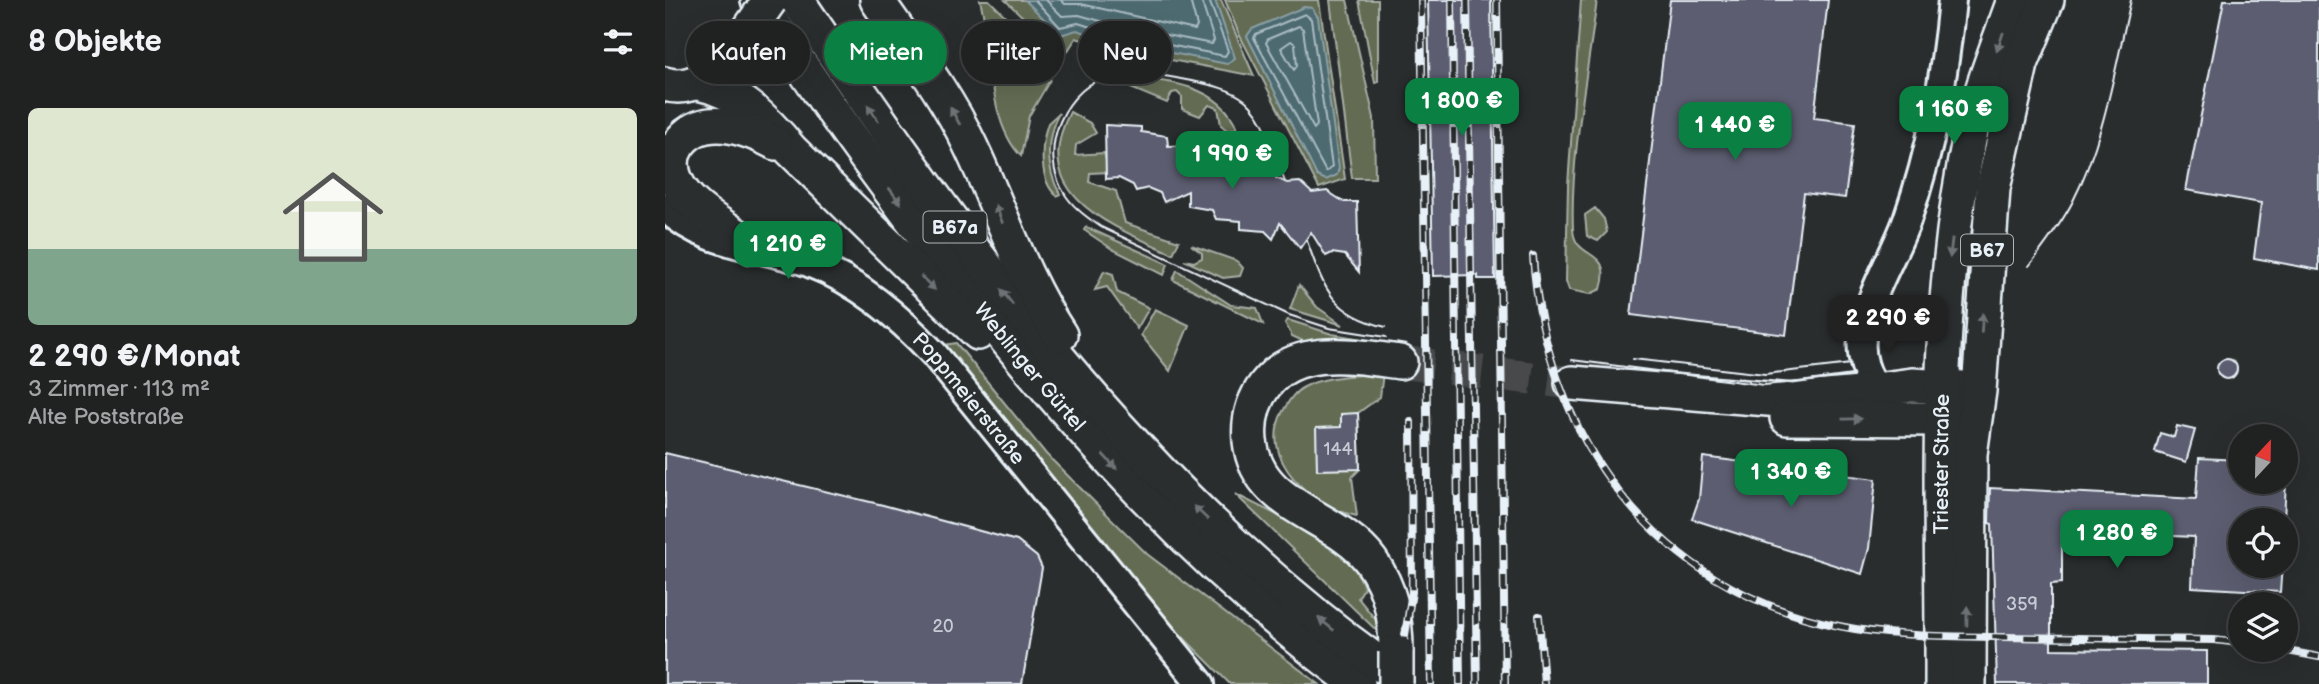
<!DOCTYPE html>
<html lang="de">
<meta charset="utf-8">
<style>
body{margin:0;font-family:"Balsamiq Sans",sans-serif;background:#2d2f2f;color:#f1f3f6;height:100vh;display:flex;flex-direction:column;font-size:26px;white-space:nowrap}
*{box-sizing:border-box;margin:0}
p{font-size:23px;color:#a2a4a5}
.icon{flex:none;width:38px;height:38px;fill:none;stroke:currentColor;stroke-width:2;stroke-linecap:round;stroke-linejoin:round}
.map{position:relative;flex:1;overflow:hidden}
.sheet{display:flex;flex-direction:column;background:#202222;width:665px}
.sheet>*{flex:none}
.hud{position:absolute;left:21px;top:21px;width:665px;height:63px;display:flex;gap:14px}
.needle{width:46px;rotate:22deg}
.controls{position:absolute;left:1563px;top:424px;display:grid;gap:14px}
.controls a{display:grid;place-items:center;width:70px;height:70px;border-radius:50%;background:#202222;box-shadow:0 7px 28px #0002,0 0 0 2px #3d3f40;font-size:35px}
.price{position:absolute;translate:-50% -60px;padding:0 16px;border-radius:14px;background:#0b8043;color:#fff;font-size:23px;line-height:46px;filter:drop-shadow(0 2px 4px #0008)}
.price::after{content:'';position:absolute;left:50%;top:42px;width:21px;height:16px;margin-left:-10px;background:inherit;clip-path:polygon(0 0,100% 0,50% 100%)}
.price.active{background:#222;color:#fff}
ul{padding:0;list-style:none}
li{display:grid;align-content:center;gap:14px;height:371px;padding:0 28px}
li+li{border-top:2px solid #3d3f40}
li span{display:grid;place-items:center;height:217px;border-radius:10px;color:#555}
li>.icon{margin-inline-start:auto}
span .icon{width:126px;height:126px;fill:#fffc;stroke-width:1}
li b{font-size:30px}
h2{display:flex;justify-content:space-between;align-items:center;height:84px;padding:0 28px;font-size:30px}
.pill{padding:0 24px;border-radius:32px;background:#202222;box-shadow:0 7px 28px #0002,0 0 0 2px #3d3f40;font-size:24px;line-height:63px}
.pill.active{background:#0b8043;color:#fff}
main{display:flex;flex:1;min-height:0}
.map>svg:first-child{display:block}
</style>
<main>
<section class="sheet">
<h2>8 Objekte<svg class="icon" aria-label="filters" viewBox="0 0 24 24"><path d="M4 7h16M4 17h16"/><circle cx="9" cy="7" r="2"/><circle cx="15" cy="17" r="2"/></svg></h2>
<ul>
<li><span style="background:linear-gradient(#dfe7d0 65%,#7fa58c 0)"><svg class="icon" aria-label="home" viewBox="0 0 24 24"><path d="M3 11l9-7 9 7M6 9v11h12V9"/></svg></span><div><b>2 290 €/Monat</b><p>3 Zimmer · 113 m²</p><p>Alte Poststraße</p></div></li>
</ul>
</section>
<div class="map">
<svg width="1654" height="684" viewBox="0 0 1654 684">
<rect width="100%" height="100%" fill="#2a2d2e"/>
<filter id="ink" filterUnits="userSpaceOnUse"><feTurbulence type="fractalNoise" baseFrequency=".0143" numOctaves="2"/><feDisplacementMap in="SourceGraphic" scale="14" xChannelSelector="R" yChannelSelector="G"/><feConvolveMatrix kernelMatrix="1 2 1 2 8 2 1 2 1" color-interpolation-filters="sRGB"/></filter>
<g filter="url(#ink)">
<!-- green -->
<path fill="#646c52" stroke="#a6aea5" stroke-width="2" d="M 315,0 L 324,0 L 388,63 L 385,80 L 364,116 L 356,156 C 321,120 328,47 315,0 Z
M 340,0 L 556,0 L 589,76 L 438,47 L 411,38 L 402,52 L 376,34 Z
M 560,0 L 654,0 L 680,179 L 654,188 L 574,34 Z
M 665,0 L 682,0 L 709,118 L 710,178 L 687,178 Z
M 694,0 L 713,0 L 713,82 L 710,83 Z
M 916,0 L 932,0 C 923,71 905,159 908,229 C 909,261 949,247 936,289 L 925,294 L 904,290 L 901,281 L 903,185 Z
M 463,78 C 504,80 555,86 572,128 L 563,131 L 556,125 L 553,108 L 544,105 L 535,116 L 517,109 L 517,97 L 512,92 L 507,93 L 502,103 L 449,81 Z
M 405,112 L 425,123 L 431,133 L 411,145 L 410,155 L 439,153 L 444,172 L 425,173 L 424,182 L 451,191 L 460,223 L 514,241 L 508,254 C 449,227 361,196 405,112 Z
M 394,113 C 380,138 381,169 395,194 L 392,196 C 373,181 376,143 383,123 Z
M 930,208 L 939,219 L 942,232 L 933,241 L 922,236 L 920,215 Z
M 421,227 L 503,264 L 499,275 L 447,249 L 419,230 Z
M 526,245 L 572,261 L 578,268 L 575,276 L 558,278 L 519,260 L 529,262 L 537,258 L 537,253 Z
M 512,270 L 566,305 L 592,308 L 598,324 L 508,280 Z
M 439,271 L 448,274 L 452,292 L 484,308 L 472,329 L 442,287 L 430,290 Z
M 634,285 L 652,307 L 678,325 L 625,309 Z
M 490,309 L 524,325 L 505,371 L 476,335 Z
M 623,320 L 667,334 L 735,345 L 735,352 L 638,341 L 627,336 L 620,323 Z
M 291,343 L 381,454 L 482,554 L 654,684 L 565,684 L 513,632 L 279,345 Z
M 718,373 L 715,397 L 693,413 L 695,469 L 687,477 L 692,516 C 647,507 592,459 618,411 C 624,401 629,392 639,387 C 662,375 693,376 718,373 Z
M 570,494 C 606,513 689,546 699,588 L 693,598 L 714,624 L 713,632 Z"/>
<!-- water -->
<path fill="#4d6a71" stroke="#8ba0a7" stroke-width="2" d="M 360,0 L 550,0 L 570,58 L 562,64 L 446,41 L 412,30 L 395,35 Z
M 639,7 L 647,8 L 653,17 L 674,168 L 672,175 L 661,180 L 652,176 L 582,36 L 587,29 Z"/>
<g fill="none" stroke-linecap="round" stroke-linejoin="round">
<!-- shore -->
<path stroke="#aabbc2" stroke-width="2" d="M 370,0 L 395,27 L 413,23 L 448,34 L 560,56 L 563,51 L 544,0
M 381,0 L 397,16 L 414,15 L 450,25 L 547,44 L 549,40 L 536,0
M 396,0 L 400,4 L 416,4 L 530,30 L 532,26 L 525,0
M 640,14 L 646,19 L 667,167 L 661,172 L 589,38 L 591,34 Z
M 634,26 L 638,29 L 652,125 L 649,129 L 601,43 L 603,39 Z
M 626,41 L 630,44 L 632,66 L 629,70 L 616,48 Z"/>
</g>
<!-- building -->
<path fill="#5c5d6f" stroke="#e8f1f8" stroke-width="2" d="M 763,0 L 826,0 L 830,279 L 813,279 L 813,275 L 768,276 Z
M 1005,0 L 1163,0 L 1149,118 L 1190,123 L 1180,198 L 1139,193 L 1121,335 L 966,315 Z
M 1559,0 L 1654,0 L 1654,270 L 1589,258 L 1596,203 L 1521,190 Z
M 440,125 L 476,127 L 476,132 L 502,136 L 503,146 L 529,145 L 530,151 L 556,155 L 557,162 L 583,163 L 583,172 L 610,173 L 611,178 L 622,183 L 635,182 L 647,193 L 662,191 L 679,202 L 692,202 L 694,272 L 680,255 L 667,253 L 661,256 L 646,232 L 635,248 L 615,223 L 608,239 L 600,231 L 576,229 L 576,221 L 551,219 L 547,210 L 523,206 L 523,191 L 499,202 L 495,193 L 483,188 L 471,191 L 468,185 L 454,178 L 441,179 Z
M1552 369a10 10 0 1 1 20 0a10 10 0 1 1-20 0Z
M 693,413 L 695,469 L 652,470 L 651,428 L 676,427 L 676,414 Z
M 1512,426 L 1530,430 L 1521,462 L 1490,452 L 1495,433 L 1509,437 Z
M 0,453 L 218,505 L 352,541 L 372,557 L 377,568 L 357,684 L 0,684 Z
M 1038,457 L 1211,479 L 1204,548 L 1197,574 L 1027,519 L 1034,499 Z
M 1534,458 L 1575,460 L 1575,481 L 1621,481 L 1619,520 L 1575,520 L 1575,565 L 1617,565 L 1615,592 L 1527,587 L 1529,537 L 1397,531 L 1397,583 L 1386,584 L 1386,649 L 1542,651 L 1542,684 L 1332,684 L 1327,524 L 1324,523 L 1325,488 L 1531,499 Z"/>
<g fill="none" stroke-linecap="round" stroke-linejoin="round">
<!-- major-tunnel -->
<path stroke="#464a4c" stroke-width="33" stroke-dasharray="33 17" stroke-linecap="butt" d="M 735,362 L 907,383"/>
<!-- minor casing -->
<g stroke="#e8f1f8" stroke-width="32">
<g id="minor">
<path id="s1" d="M 0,207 C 37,246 96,246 144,263 C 194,282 233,316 269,354 L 536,684"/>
<path d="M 1213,388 C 1201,378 1195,355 1197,339 C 1201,298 1228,259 1242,220 C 1267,148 1280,76 1287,0"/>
</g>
</g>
<!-- major casing -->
<g stroke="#e8f1f8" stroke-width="38">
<g id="major">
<path id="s2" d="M 93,0 C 154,95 220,186 290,275 C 408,427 537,570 693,684"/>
<path d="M 132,0 C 301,249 468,486 716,665"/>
<path d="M 212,0 C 244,47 280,92 304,143 C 336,209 354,273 395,335"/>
<path d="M 33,83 C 72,90 102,121 126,150 L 313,333"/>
<path d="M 0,84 C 19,90 34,82 49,71"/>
<path d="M 88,247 C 64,228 24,210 11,181 C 6,169 5,156 13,145 C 36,110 82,128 111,143"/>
<path d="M 907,383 L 1128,401 L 1247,385 L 1298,388"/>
<path d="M 1122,418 L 1276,419 L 1292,407"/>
<path d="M 731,652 C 731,618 726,589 706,561 C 672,514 592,509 585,441 C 583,420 587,402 600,385 C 631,344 690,356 735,362"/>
<path id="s3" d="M 1277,684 C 1278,499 1266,313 1306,131 C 1316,86 1334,43 1349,0"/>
<path d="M 1304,684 L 1305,454 L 1314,391 L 1328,188 L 1356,64 L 1382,0"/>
</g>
</g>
<!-- minor -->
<use href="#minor" stroke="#2a2d2e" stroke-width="26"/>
<!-- major -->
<use href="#major" stroke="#2a2d2e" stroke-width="33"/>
<!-- tram -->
<path stroke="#e8f1f8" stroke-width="2" d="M 620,182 C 610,156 603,121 581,101 C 564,87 541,84 521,80 C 499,76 474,69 452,73 C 399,84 370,151 401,196 C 410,209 423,218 436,227 L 624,315 L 664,328 L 721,337
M 642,241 C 659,289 667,314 721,327
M 1364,266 C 1379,246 1395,226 1407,203 C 1439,141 1450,68 1466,0
M 968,359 L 1100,374 L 1186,364
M 907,360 L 1099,385 L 1188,377"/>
<!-- rail casing -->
<g stroke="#e8f1f8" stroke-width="8">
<path id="rail" d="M 756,0 L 766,684
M 787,0 L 795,684
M 802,0 L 812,684
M 832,0 L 840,684
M 868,256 C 880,438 990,589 1174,626 C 1227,637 1283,636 1337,637 C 1408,638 1478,639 1549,640 L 1575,643
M 874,616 L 879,684
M 1612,649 L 1654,657
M 732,684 L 747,592 L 746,422"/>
</g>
<!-- rail -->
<use href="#rail" stroke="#2a2d2e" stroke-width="5" stroke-dasharray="16" stroke-linecap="butt"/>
<!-- major-bridge casing -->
<g stroke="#e8f1f8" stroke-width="38" stroke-linecap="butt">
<path id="major-bridge" d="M 69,51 L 105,0
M 731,652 L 731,684"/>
</g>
<!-- major-bridge -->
<use href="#major-bridge" stroke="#2a2d2e" stroke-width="33"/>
</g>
<!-- one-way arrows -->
<defs><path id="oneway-solid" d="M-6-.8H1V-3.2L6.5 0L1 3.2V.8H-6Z" transform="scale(1.75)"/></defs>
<g fill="#6c7275">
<use href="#oneway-solid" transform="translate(1335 42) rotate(109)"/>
<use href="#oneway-solid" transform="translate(208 113) rotate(-124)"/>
<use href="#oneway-solid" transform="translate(290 116) rotate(-119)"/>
<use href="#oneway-solid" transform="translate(230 196) rotate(53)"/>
<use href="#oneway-solid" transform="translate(334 214) rotate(-111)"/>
<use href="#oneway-solid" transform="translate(1286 248) rotate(97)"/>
<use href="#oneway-solid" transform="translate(263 283) rotate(44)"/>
<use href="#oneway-solid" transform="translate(342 297) rotate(-127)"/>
<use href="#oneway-solid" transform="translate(1317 323) rotate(-86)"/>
<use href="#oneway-solid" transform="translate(1187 419) rotate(-1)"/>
<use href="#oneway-solid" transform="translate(445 462) rotate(47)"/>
<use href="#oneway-solid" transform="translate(536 513) rotate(-136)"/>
<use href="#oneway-solid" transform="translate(1302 616) rotate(-89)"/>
<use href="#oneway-solid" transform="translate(661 624) rotate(-141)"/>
</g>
</g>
<g text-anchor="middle" stroke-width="7" stroke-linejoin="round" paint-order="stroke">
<!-- number labels -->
<g font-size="18" fill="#c5ccd6">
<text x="673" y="455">144</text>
<text x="1357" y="610">359</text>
<text x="278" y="632">20</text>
</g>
<!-- shield labels -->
<g fill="#2a2d2e" stroke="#afb6bb" stroke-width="2">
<rect x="258.5" y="211.5" width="63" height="31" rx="5"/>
<rect x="1296" y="234.5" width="52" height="31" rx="5"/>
</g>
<g font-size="19" font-weight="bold" fill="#e8f1f8">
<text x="290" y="234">B67a</text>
<text x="1322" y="257">B67</text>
</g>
<!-- street labels -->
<g font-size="21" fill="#e8f1f8" stroke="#2a2d2e">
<text dy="7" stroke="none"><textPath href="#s2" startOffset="457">Weblinger Gürtel</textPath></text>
<text dy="7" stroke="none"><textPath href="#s1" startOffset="369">Poppmeierstraße</textPath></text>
<text dy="7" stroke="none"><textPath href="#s3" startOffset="220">Triester Straße</textPath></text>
</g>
</g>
</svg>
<div class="controls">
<a><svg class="needle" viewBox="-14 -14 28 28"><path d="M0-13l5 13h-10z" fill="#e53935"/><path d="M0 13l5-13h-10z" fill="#a2a4a5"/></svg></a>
<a><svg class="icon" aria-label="locate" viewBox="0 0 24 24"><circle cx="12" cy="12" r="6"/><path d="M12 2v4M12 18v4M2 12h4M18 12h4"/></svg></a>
<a><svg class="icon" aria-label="layers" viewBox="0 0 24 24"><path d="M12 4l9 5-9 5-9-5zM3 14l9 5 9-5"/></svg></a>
</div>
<b class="price" style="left:797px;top:138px">1 800 €</b>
<b class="price" style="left:1289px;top:146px">1 160 €</b>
<b class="price" style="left:1070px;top:162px">1 440 €</b>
<b class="price" style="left:567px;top:191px">1 990 €</b>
<b class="price" style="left:123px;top:281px">1 210 €</b>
<b class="price active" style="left:1223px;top:355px">2 290 €</b>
<b class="price" style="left:1126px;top:509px">1 340 €</b>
<b class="price" style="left:1452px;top:570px">1 280 €</b>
<div class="hud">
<a class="pill">Kaufen</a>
<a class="pill active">Mieten</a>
<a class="pill">Filter</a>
<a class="pill">Neu</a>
</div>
</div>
</main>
